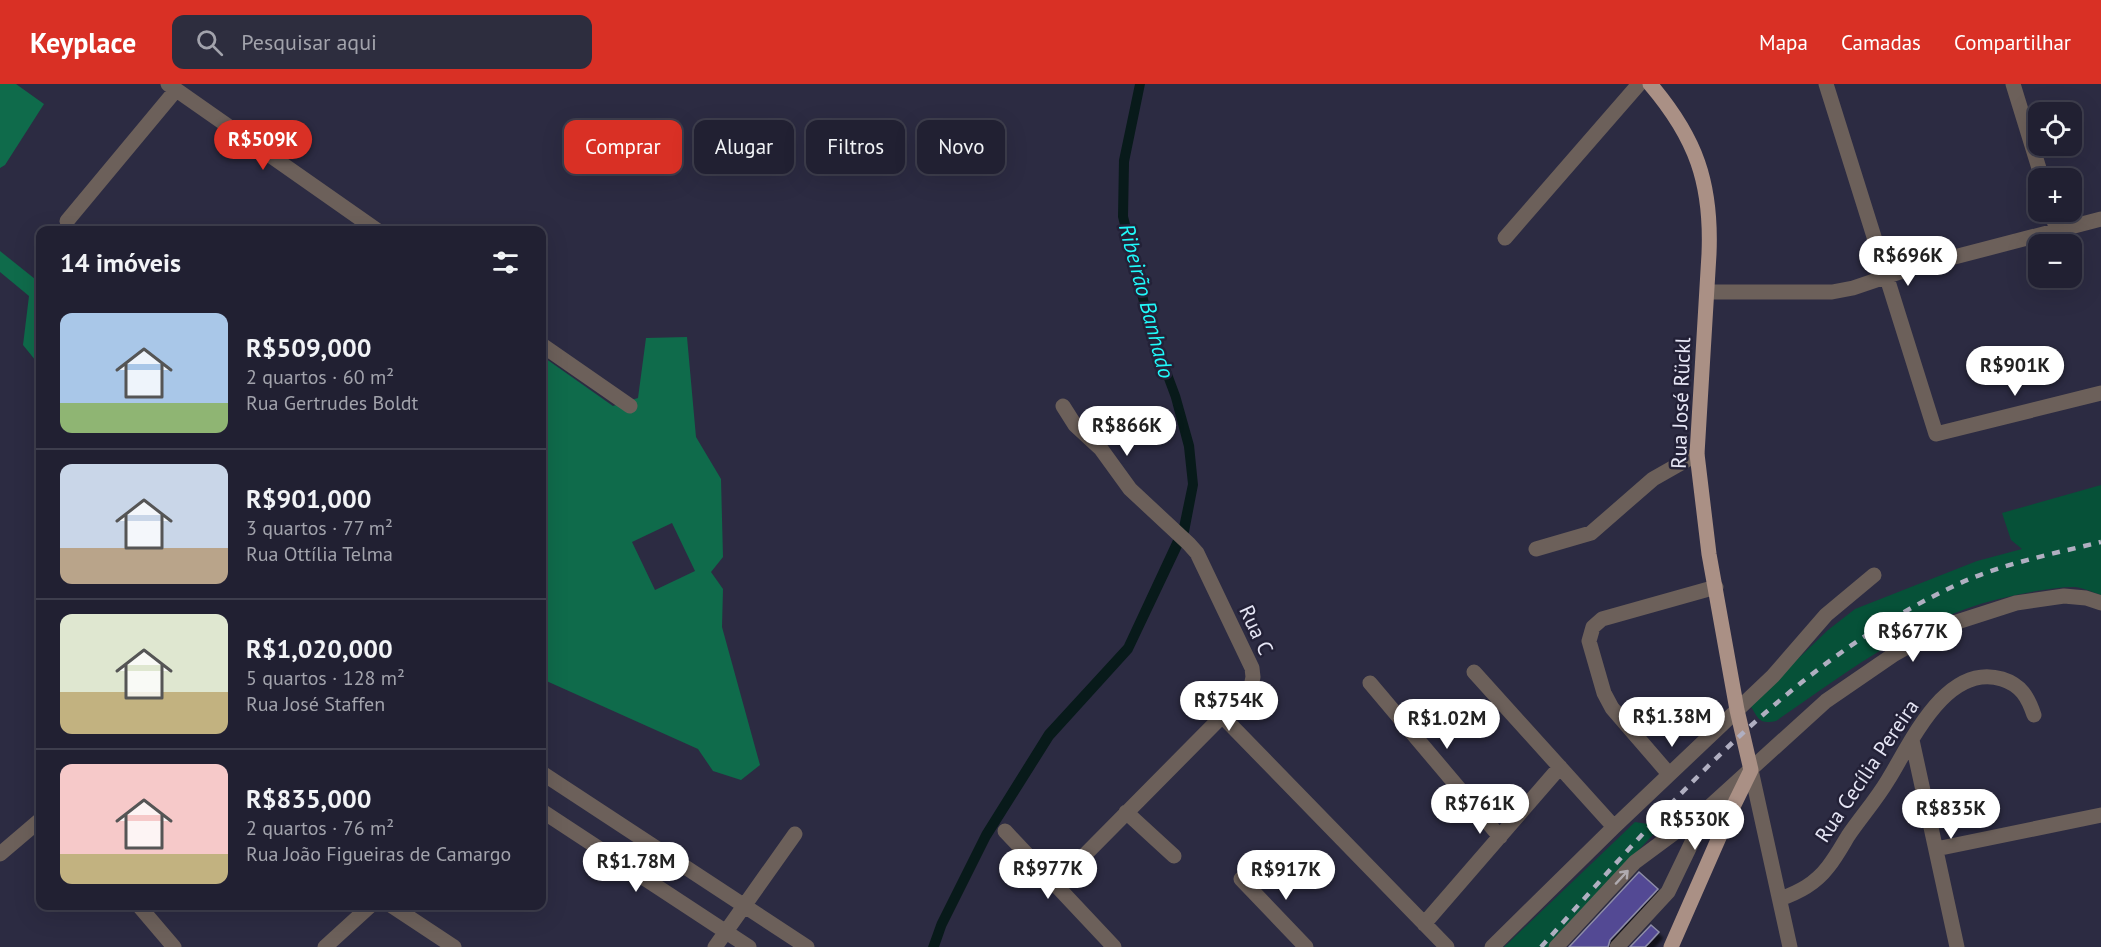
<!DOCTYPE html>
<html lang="pt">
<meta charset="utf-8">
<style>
body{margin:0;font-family:"PT Sans",sans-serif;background:#2d2d3e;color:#f1f3f6;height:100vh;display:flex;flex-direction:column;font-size:22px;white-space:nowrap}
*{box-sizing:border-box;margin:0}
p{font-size:20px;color:#a2a3ac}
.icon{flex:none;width:33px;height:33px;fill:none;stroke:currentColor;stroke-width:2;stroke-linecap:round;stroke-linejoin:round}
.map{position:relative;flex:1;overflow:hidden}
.sheet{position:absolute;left:36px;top:142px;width:510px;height:684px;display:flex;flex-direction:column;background:#212032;border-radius:12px;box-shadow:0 6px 24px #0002,0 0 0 2px #3e3e4d}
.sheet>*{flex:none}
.top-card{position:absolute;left:564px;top:36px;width:570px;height:54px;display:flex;gap:12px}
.controls{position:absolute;left:2028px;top:18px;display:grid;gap:12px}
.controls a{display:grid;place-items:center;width:54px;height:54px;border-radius:12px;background:#212032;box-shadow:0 6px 24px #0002,0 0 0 2px #3e3e4d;font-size:30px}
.price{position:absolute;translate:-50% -51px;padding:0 14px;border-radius:21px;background:#fff;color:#222;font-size:20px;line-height:39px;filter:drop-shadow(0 2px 3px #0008)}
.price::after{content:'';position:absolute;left:50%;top:36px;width:18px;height:14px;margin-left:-9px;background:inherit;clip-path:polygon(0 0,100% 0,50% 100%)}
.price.on{background:#d93025;color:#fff}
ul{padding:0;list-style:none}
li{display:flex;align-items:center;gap:18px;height:150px;padding:0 24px}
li+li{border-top:2px solid #3e3e4d}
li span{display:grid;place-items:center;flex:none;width:168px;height:120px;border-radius:12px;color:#555}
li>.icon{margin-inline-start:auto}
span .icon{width:72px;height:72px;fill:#fffc;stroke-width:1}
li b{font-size:26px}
h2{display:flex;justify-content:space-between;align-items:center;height:72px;padding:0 24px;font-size:26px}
.tag{padding:0 21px;border-radius:12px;background:#212032;box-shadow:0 6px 24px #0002,0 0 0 2px #3e3e4d;font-size:21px;line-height:54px}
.tag.on{background:#d93025;color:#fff}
header{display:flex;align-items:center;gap:36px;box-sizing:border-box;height:84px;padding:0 30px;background:#d93025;color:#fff}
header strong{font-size:28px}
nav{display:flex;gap:33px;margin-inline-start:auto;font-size:21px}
.search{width:420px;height:54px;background:#2d2d3e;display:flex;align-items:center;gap:15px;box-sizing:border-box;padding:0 21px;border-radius:12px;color:#a2a3ac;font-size:22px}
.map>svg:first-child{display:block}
</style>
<header>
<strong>Keyplace</strong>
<div class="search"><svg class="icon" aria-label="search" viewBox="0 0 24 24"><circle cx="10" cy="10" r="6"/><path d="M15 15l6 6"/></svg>Pesquisar aqui</div>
<nav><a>Mapa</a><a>Camadas</a><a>Compartilhar</a></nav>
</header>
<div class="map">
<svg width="2101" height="863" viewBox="0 0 2101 863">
<defs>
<filter id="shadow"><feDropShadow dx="3.5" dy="6" stdDeviation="1.5" flood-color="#0009"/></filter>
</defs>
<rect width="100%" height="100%" fill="#2c2b42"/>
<!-- green -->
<path fill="#065138" d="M 2101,401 L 2101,511 C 2093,508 2083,504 2075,503 C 2056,503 2035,507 2016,511 C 1921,530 1853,584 1776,637 C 1759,641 1758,634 1750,621 L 1828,546 L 1855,525 L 1977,477 L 2022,465 L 2011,456 L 2002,429 Z
M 1635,738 L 1661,742 L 1549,863 L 1504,863 Z"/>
<!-- forest -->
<path fill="#0f6b4b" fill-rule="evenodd" d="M 0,0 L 16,0 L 44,20 L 5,81 L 0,84 Z
M 0,167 L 40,199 L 40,282 L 23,261 L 29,212 L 0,188 Z
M 687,253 L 696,353 L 721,395 L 723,473 L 711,488 L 723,505 L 722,543 L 760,681 L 741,696 L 713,687 L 698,665 L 542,595 L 542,272 L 613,322 L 638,314 L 646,254 ZM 672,439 L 695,487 L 655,506 L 632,458 Z"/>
<!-- water -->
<path fill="#081a1a" d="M 1135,0 L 1145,0 L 1129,78 L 1128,132 L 1155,244 L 1180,311 L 1194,361 L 1198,401 L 1189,448 L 1132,568 L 1053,655 L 990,755 L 946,843 L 939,863 L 928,863 L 937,838 L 982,748 L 1045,647 L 1124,561 L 1179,443 L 1188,400 L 1184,363 L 1171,314 L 1146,247 L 1118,133 L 1119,76 Z"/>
<!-- building -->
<path fill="#524894" stroke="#8e8da9" stroke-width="1.5" filter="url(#shadow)" d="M 1639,788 L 1658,805 L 1610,856 L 1608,863 L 1569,863 Z
M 1651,841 L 1659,848 L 1649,859 L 1645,863 L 1630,863 Z"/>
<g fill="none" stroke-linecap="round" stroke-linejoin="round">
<!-- minor -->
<path stroke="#6c605a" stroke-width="15" d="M 168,0 L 378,147
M 1826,0 L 1936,350 L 2101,309
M 2013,0 L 2042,94
M 2051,128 L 2057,146
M 67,137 L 176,6
M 1505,154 L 1639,0
M 1708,208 L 1832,208 L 1853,204 L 1912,184 L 2101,135
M 542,261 L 630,322
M 1536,465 L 1591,449 L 1653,395 L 1697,370
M 1474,588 L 1614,743
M 1370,599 L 1500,753
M 1222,632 L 1447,863
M 1912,656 L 1957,863
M 1751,686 L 1790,863
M 542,689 L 807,863
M 1669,690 L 1612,624 L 1604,609 L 1589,557 L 1593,543 L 1602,535 L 1716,503
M 542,727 L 749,863
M 1126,728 L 1174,772
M 1005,747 L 1114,863
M 1936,765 L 2101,731
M 0,770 L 40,736
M 1241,795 L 1306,863
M 1056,800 L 1251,603 L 1253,593 L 1252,584 L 1197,469 L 1189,460 L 1130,405 L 1101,365 L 1075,341 L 1063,322
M 1780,815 C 1799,808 1815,800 1828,783 C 1836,773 1842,762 1848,752 C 1861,733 1876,716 1888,696 C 1911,659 1946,578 2002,595 C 2021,601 2028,613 2034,631
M 139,822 L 174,863
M 392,822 L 454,863
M 1424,840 L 1560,683
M 325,863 L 370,822
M 715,863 L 795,750
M 1492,863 L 1614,743 L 1773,592 L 1826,531 L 1874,491
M 1556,863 L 1635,778 L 1708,724 L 1826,617 L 1893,571 L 1923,554 L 1957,538 L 2016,519 L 2064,512 L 2086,514 L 2101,519
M 1617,863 L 1668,808 L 1707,727"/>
<!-- major -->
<path stroke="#aa9085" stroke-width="15" d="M 1650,0 C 1696,54 1712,99 1709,170 L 1697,370 L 1709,470 L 1737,626 L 1751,686 L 1728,733 L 1671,863"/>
<!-- rail -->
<path stroke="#b0afc1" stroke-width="4.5" stroke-dasharray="8 8" stroke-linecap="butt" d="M 1541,863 C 1663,727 1784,582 1954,502 C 2000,480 2052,470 2101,458"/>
</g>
<!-- one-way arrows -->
<defs><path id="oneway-shaft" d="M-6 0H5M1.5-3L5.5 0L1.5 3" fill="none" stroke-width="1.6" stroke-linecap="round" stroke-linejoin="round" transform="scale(1.5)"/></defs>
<use stroke="#afaaaf" href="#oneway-shaft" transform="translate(1622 793) rotate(-47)"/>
<g text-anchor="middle" stroke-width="5" stroke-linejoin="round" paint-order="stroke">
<!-- street labels -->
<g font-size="21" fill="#e6e6f5" stroke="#232137">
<text transform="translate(1681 319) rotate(-88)" y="7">Rua José Rückl</text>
<text transform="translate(1256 546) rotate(65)" y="7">Rua C</text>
<text transform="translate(1867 687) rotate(-56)" y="7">Rua Cecília Pereira</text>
</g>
<!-- water labels -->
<g font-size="22" font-style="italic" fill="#20fafb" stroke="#232137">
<text transform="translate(1147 217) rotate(75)" y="8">Ribeirão Banhado</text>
</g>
</g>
</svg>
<div class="controls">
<a><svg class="icon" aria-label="locate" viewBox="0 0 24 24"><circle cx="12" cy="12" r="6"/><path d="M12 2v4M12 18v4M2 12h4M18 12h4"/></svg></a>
<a>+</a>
<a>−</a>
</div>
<b class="price on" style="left:263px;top:87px">R$509K</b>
<b class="price" style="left:1908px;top:203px">R$696K</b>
<b class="price" style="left:2015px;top:313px">R$901K</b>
<b class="price" style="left:1127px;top:373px">R$866K</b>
<b class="price" style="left:1913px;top:579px">R$677K</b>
<b class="price" style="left:1229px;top:648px">R$754K</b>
<b class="price" style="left:1672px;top:664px">R$1.38M</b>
<b class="price" style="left:1447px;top:666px">R$1.02M</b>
<b class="price" style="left:1480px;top:751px">R$761K</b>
<b class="price" style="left:1951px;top:756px">R$835K</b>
<b class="price" style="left:1695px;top:767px">R$530K</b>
<b class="price" style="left:636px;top:809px">R$1.78M</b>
<b class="price" style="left:1048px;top:816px">R$977K</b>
<b class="price" style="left:1286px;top:817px">R$917K</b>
<div class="top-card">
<a class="tag on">Comprar</a>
<a class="tag">Alugar</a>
<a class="tag">Filtros</a>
<a class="tag">Novo</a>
</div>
<section class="sheet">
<h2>14 imóveis<svg class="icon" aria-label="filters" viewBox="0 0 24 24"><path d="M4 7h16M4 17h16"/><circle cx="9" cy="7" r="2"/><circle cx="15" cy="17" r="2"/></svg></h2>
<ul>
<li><span style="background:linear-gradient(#a9c7e8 75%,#8fb573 0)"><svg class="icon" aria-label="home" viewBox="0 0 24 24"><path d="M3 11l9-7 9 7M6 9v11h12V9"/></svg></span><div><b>R$509,000</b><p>2 quartos · 60 m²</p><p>Rua Gertrudes Boldt</p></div></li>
<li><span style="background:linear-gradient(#c9d6e8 70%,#b9a48a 0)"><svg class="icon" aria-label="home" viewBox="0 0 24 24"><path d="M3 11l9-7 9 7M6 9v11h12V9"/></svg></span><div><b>R$901,000</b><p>3 quartos · 77 m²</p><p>Rua Ottília Telma</p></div></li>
<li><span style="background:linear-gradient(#dfe7d0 65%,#c2b280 0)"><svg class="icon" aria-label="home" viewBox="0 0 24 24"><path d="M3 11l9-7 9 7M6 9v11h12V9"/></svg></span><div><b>R$1,020,000</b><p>5 quartos · 128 m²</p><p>Rua José Staffen</p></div></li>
<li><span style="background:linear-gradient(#f6c9c9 75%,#c2b280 0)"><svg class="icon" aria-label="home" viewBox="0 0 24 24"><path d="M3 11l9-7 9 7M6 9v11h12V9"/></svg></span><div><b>R$835,000</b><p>2 quartos · 76 m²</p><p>Rua João Figueiras de Camargo</p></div></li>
</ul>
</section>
</div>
